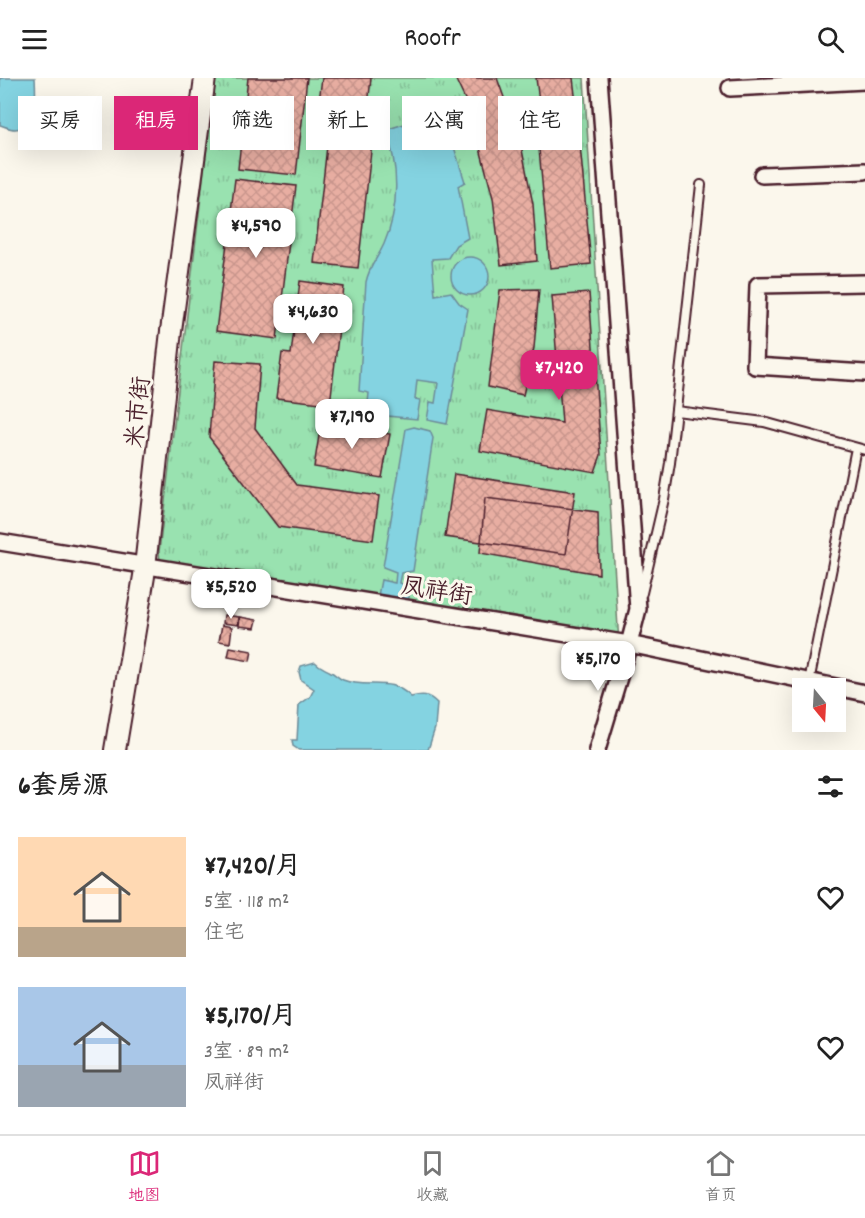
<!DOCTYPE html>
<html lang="zh">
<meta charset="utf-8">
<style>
body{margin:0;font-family:Dekko,"LXGW WenKai TC",sans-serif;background:#f2f2f2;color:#222;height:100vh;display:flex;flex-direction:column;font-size:22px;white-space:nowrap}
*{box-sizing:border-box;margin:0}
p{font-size:20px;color:#767676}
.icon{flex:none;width:33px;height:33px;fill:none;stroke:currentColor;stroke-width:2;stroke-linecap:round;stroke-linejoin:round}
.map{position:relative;height:672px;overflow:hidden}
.sheet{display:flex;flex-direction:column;background:#fff;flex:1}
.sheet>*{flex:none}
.guide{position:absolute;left:18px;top:18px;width:830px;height:54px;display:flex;gap:12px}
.needle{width:39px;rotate:162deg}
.fabs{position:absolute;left:792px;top:600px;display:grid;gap:12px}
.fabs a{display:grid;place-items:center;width:54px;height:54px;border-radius:0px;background:#fff;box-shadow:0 6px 24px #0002;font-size:30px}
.price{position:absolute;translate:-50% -51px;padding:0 14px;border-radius:12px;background:#fff;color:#222;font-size:20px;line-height:39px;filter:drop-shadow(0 2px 3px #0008)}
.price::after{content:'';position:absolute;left:50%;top:36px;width:18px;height:14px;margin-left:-9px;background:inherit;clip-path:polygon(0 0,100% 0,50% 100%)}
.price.selected{background:#db2777;color:#fff}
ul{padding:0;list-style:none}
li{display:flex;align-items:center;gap:18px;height:150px;padding:0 18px}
li span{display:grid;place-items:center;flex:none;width:168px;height:120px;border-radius:0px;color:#555}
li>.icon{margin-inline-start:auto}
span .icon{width:72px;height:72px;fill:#fffc;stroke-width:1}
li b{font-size:26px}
h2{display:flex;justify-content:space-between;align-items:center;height:72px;padding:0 18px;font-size:26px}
.chip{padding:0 21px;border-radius:0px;background:#fff;box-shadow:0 6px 24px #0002;font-size:21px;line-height:54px}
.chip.selected{background:#db2777;color:#fff}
header{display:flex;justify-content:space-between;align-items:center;height:78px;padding:0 18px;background:#fff;font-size:27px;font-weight:600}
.tabs{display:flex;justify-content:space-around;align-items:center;height:84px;border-top:2px solid #e0e0e0;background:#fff;font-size:16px;color:#767676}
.tabs a{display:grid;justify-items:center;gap:3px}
.tabs .selected{color:#db2777}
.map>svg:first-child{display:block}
</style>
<header><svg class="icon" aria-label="menu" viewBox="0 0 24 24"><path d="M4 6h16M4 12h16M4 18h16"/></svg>Roofr<svg class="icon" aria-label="search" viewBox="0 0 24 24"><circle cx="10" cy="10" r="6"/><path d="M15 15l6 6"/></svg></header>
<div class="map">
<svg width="865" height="672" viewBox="0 0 865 672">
<defs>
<pattern id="park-tufts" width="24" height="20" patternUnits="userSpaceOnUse" patternTransform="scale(1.5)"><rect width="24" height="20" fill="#99e2b0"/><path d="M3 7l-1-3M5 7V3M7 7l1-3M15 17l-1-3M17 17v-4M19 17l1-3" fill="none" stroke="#85c198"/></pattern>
<pattern id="building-cross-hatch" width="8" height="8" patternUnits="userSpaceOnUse" patternTransform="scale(1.5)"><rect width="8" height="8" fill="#e8aea2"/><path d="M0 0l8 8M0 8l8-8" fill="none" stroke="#c8958c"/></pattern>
</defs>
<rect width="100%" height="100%" fill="#fbf7ec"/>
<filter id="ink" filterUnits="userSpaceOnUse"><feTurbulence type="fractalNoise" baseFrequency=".0167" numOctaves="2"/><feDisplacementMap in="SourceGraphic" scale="12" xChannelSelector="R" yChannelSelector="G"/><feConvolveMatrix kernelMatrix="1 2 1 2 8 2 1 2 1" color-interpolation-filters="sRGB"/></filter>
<g filter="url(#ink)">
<!-- park -->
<path fill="url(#park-tufts)" stroke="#72806e" stroke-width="1.5" d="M 215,0 L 584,0 L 619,566 L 161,492 L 159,474 Z"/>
<!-- water -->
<path fill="#84d3e1" stroke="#6d8b98" stroke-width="1.5" d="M 0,0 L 35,0 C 36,15 38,50 15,51 C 10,51 4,48 0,47 Z
M 443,34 L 465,104 L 458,108 L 468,160 L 456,167 L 448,180 L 432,181 L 435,217 L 451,214 L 459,225 L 468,231 L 447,346 L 427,342 L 430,324 L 435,325 L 438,305 L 417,302 L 415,321 L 420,322 L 417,341 L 377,337 L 379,326 L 368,325 L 369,315 L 359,313 L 366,204 C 370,186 377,182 384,166 C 399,132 400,87 385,52 Z
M451 198a19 19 0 1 1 38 0a19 19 0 1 1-38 0Z
M 414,349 L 430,353 L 433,360 L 413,493 L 401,495 L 399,505 L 410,508 L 408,528 L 377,523 L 381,502 L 395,505 L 396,494 L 383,489 L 406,351 Z
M 315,584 C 321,590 324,590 331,594 C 335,596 338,600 343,602 C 369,612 389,597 411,619 C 423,616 428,616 437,625 L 435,650 L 428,672 L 299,672 L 293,668 L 292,662 L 297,662 L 299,627 L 310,619 L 314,611 L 301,602 L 299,594 L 301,588 Z"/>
<!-- building -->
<path fill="url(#building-cross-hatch)" stroke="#4a1f2b" stroke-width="1.5" d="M 248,0 L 307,0 L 296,97 L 238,91 Z
M 322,0 L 371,0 L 367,37 L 318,31 Z
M 455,0 L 497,0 L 521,67 L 533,126 L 537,183 L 501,187 L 493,120 L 470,32 Z
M 536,0 L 573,0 L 578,42 L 542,46 Z
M 329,50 L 373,55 L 358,190 L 314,185 Z
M 579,56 L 591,186 L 550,190 L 538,60 Z
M 235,101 L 296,108 L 277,261 L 216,253 Z
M 300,203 L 344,209 L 330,326 L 276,320 L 282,275 L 291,276 Z
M 539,211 L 534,270 L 523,317 L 488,309 L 500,212 Z
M 589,215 L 601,377 L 595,394 L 480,373 L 487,332 L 562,345 L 552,218 Z
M 215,283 L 260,286 L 255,350 L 297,407 L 379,418 L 373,462 L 278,449 L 209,359 Z
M 321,345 L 390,356 L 382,400 L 314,389 Z
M 454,396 L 575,414 L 566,476 L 445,459 Z
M 485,420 L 598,434 L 599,496 L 480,475 Z
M 224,537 L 239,539 L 238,547 L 223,545 Z
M 240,539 L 257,542 L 255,550 L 239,548 Z
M 222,547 L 232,549 L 230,565 L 219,563 Z
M 230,569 L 252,573 L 250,583 L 228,579 Z"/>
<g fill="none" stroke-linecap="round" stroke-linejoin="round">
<!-- service casing -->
<g stroke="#4a1f2b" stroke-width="12">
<path id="service" d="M 676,333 L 764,344 L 865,372
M 642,515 L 664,421 L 670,385 L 701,107
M 809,604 L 856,370"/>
</g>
<!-- minor casing -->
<g stroke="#4a1f2b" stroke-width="20">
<path id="minor" d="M 730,10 L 865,3
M 762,97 L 865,93
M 865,205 L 758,207 L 755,288 L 865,295
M 0,464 L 629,566 L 865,615
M 597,672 L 629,566 L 638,531 L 599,0"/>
</g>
<!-- tertiary casing -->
<g stroke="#4a1f2b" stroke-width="24">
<path id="tertiary" d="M 115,672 L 144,498 L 171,253 L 205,0"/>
</g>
<!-- service -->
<use href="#service" stroke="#fbf7ec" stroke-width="8"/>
<!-- minor -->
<use href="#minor" stroke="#fbf7ec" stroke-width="15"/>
<!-- tertiary -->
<use href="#tertiary" stroke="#fbf7ec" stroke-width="20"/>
</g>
</g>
<g text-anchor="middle" stroke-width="6" stroke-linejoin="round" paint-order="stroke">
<!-- street labels -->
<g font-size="24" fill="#4a1f2b" stroke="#fbf7ec">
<text transform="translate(137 334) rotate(-84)" y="8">米市街</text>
<text transform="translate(437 512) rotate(9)" y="8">凤祥街</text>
</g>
</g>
</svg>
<div class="fabs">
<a><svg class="needle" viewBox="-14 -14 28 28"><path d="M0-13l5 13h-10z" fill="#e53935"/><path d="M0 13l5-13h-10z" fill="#767676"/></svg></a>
</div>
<b class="price" style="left:256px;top:181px">¥4,590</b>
<b class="price" style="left:313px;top:267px">¥4,630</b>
<b class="price selected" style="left:559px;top:323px">¥7,420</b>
<b class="price" style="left:352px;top:372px">¥7,190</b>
<b class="price" style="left:231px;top:542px">¥5,520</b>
<b class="price" style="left:598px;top:614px">¥5,170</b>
<div class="guide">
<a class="chip">买房</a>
<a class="chip selected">租房</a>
<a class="chip">筛选</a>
<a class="chip">新上</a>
<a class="chip">公寓</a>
<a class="chip">住宅</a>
</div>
</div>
<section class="sheet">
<h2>6套房源<svg class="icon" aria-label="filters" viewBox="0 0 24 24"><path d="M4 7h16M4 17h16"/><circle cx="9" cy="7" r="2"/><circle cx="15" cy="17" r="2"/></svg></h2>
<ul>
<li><span style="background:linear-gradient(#ffd9b3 75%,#b9a48a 0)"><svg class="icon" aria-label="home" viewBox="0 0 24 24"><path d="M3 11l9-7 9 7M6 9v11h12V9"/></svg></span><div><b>¥7,420/月</b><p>5室 · 118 m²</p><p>住宅</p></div><svg class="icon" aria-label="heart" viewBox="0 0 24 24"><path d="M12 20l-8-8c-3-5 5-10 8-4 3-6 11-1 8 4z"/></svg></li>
<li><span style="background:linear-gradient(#a9c7e8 65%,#9aa5b1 0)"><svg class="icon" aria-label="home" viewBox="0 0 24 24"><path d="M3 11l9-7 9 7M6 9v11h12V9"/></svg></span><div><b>¥5,170/月</b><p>3室 · 89 m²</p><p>凤祥街</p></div><svg class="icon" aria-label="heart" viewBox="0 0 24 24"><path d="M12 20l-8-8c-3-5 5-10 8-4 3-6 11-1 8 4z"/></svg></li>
</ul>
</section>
<nav class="tabs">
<a class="selected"><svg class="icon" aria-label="map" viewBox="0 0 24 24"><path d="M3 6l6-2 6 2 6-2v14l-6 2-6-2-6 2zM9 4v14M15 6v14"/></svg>地图</a>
<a><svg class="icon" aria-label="saved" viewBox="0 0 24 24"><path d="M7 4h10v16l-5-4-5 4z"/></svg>收藏</a>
<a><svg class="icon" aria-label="home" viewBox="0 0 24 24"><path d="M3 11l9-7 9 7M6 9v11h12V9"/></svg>首页</a>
</nav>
